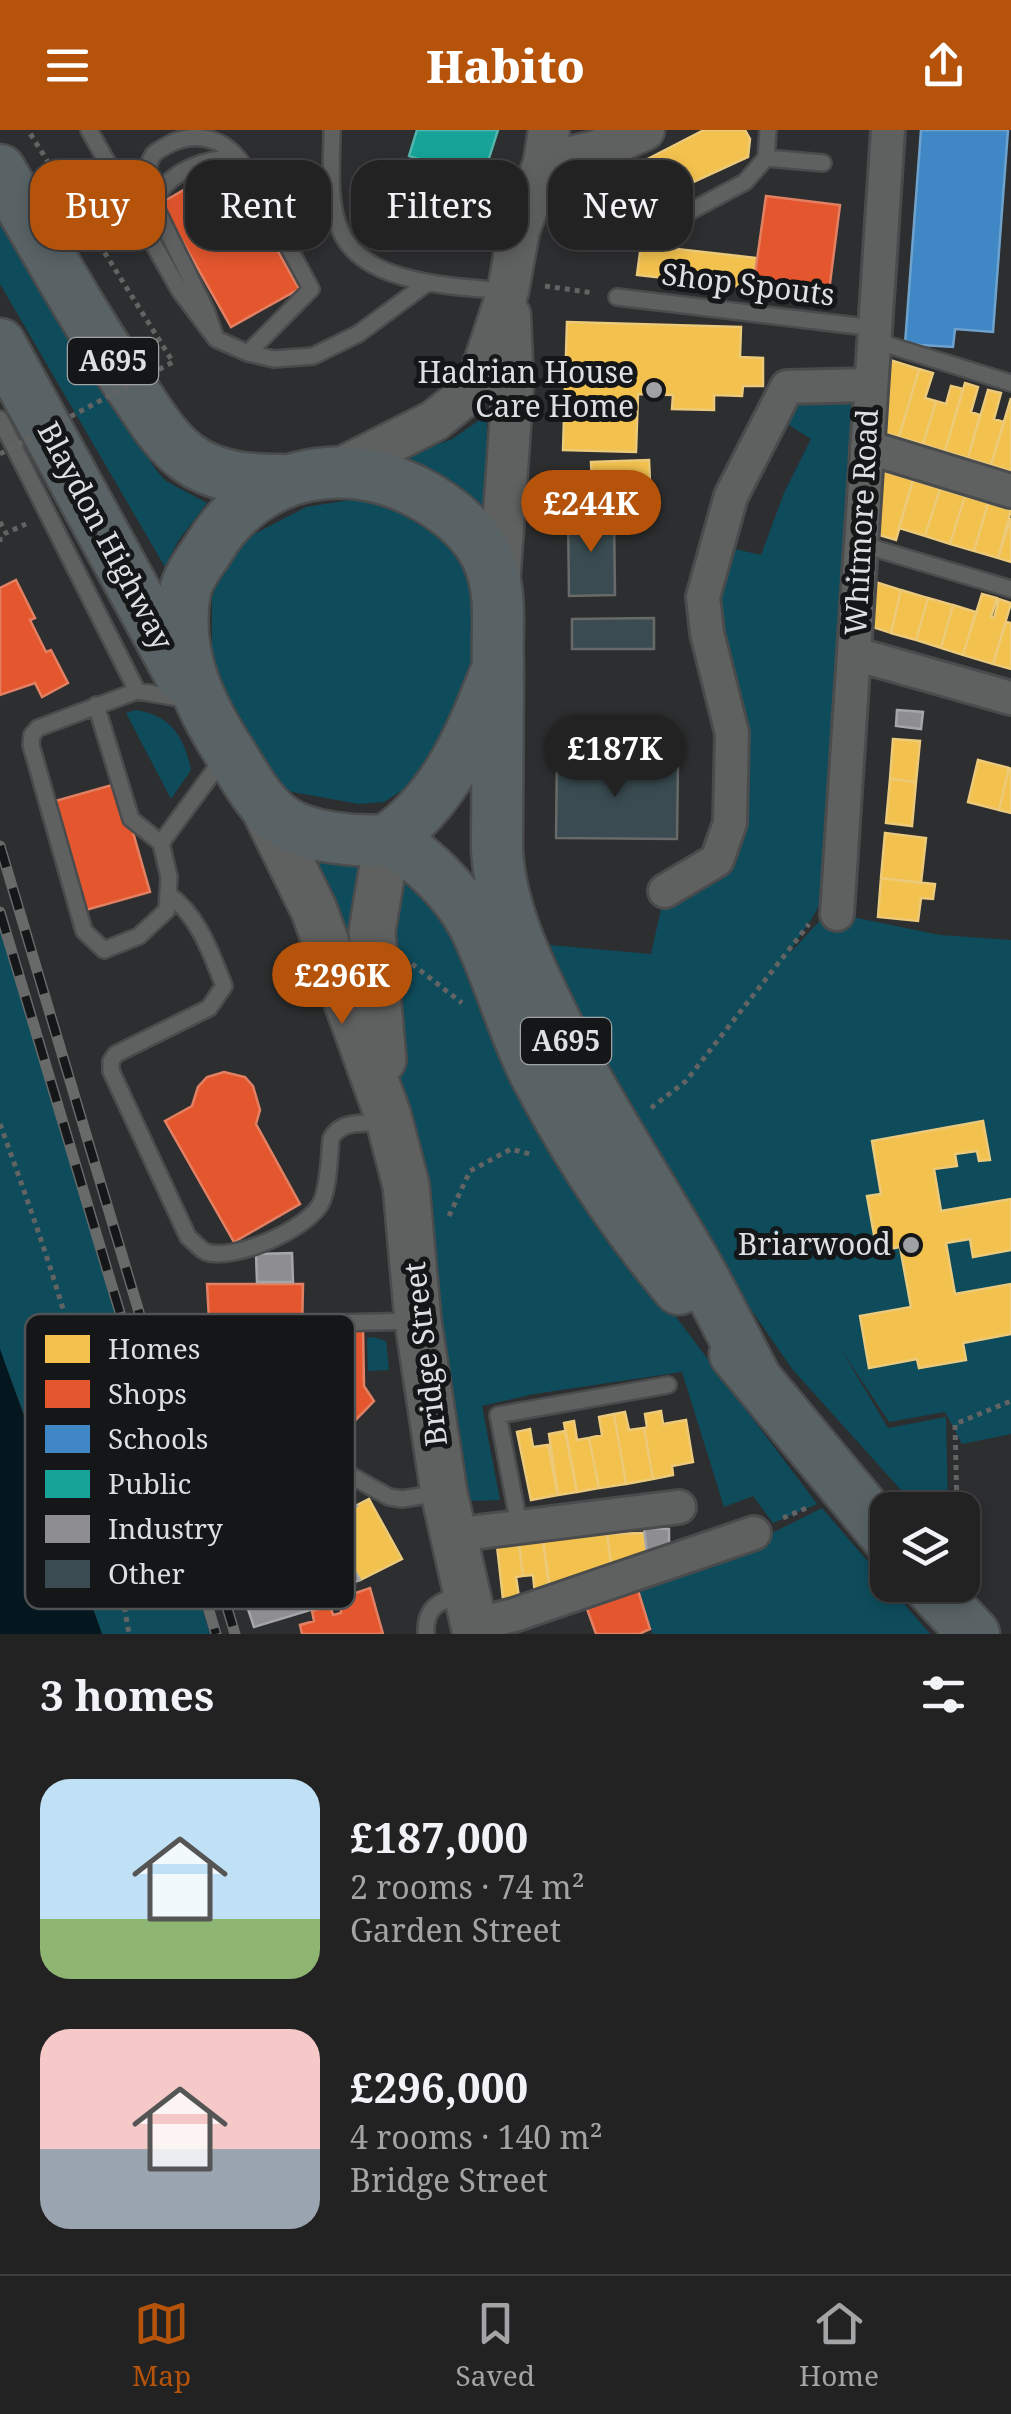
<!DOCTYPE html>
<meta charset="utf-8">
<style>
body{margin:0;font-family:"Noto Serif",serif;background:#2a2a2b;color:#f1f3f6;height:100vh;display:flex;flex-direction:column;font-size:38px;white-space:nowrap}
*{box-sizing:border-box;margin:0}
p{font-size:32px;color:#a2a4a6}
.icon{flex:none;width:55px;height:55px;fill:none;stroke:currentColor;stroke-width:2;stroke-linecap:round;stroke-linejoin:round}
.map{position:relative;height:1504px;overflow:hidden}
.side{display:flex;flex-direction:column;background:#222223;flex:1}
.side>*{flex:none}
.top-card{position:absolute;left:30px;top:30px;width:952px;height:90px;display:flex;gap:20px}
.tools{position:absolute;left:870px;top:1362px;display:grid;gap:20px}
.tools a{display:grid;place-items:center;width:110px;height:110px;border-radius:20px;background:#222223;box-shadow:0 5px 15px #0003,0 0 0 2px #3f3f41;font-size:50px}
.price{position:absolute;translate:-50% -85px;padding:0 22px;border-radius:35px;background:#b45309;color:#fff;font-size:32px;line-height:65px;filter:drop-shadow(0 2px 5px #0008)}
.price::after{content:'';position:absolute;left:50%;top:60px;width:30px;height:22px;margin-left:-15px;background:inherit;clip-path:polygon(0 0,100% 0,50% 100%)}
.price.active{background:#222;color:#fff}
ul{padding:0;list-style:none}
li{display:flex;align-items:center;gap:30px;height:250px;padding:0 40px}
li span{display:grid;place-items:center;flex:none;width:280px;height:200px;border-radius:30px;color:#555}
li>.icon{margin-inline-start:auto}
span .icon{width:120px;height:120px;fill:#fffc;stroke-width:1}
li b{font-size:42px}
h2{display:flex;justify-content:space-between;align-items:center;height:120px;padding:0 40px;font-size:42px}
.tag{padding:0 35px;border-radius:30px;background:#222223;box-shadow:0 5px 15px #0003,0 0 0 2px #3f3f41;font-size:35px;line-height:90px}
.tag.active{background:#b45309;color:#fff}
header{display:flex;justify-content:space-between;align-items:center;height:130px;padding:0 40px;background:#b45309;color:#fff;font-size:45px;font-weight:800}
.tab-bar{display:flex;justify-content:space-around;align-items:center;height:140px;border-top:2px solid #3f3f41;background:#222223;font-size:28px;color:#a2a4a6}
.tab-bar a{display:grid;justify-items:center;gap:5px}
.tab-bar .active{color:#b45309}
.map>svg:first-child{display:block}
</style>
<header><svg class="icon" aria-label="menu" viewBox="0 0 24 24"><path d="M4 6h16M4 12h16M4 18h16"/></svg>Habito<svg class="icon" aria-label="share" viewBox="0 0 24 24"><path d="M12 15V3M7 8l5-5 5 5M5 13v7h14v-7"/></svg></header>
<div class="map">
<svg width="1011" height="1504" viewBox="0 0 1011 1504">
<rect width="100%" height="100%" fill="#2d2e2f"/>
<!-- green -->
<path fill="#0e4c5c" d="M 0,75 L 121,286 L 156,340 L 166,351 L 207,373 L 178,411 L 165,437 L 0,154 Z
M 870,255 L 824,763 C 815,789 802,800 789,824 L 828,782 L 940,805 L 1011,810 L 1011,1304 L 962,1314 L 945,1282 L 889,1292 L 840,1218 L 888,1298 L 946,1287 L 948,1380 L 919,1380 L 793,1240 L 729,1148 L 589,907 L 550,815 L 651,824 L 665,761 L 730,693 L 707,503 L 718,415 L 761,425 L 784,363 L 811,309 L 773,285 L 787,257 Z
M 487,285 L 486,383 L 407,326 L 452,309 Z
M 356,369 L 388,369 L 465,423 L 474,453 L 475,533 L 453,589 L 420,649 L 384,672 L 359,674 L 287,661 L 259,641 L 216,559 L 212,523 L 212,468 L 220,445 L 245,409 L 306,377 Z
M 136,580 C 172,586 184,607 191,640 L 171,669 L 126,583 Z
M 387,707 L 439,734 L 664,1171 L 817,1374 L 773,1393 L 753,1366 L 724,1377 L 682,1242 L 534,1264 L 482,1276 L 500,1370 L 446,1372 L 372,802 Z
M 299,721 L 367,734 L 355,833 Z
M 0,798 L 210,1504 L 102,1504 L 57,1371 L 0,1221 Z
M 373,1207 L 386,1211 L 389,1240 L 368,1241 L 367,1208 Z
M 822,1378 L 930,1504 L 653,1504 L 636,1461 L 746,1416 Z"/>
<!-- water -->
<path fill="#04171f" d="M 0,1219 L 102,1504 L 0,1504 Z"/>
<!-- homes -->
<path fill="#f2c14e" stroke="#ecca7a" stroke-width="2.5" d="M 704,0 L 745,0 L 750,9 L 748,27 L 654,70 L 588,111 L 566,82 L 634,36 Z
M 641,115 L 757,128 L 753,158 L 637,145 Z
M 567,192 L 741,197 L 740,227 L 763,228 L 763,256 L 743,256 L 742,266 L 714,265 L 714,280 L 672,279 L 673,265 L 638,264 L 636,322 L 563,320 Z
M 890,230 L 919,239 L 899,307 L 886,303 Z
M 919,239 L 933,243 L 925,268 L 936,271 L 923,314 L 899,307 Z
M 965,253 L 978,257 L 971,282 L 980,285 L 968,328 L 945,321 Z
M 951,256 L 963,259 L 945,321 L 923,314 L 936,271 L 946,274 Z
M 988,260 L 1001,263 L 994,289 L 1004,292 L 991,335 L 968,328 Z
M 1011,268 L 1011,341 L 991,335 Z
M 649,330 L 651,374 L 593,376 L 591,332 Z
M 882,341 L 913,350 L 896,410 L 876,404 Z
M 913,350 L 940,359 L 925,406 L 899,398 Z
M 940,359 L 965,366 L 950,414 L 925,406 Z
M 965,366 L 988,373 L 974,421 L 950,414 Z
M 988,373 L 1011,380 L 998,428 L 974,421 Z
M 1011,388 L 1011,432 L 998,428 Z
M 869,450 L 901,460 L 891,503 L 870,496 Z
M 901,460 L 928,468 L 916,510 L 891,503 Z
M 982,464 L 997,468 L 991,487 L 994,488 L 999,469 L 1011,473 L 993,534 L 963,525 Z
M 928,468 L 953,475 L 941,518 L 916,510 Z
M 953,475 L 976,482 L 963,525 L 941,518 Z
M 1006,492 L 1011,493 L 1011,539 L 993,534 Z
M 893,609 L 920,611 L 916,652 L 890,649 Z
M 978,630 L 1009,638 L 999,680 L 968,672 Z
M 1009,638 L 1011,639 L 1011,683 L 999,680 Z
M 890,649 L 916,652 L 912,696 L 886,693 Z
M 885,703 L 926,708 L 921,753 L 881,748 Z
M 881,748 L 935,754 L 933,769 L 921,768 L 918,791 L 878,787 Z
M 983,991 L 990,1030 L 979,1031 L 977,1021 L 955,1024 L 957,1036 L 934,1039 L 941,1081 L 1011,1069 L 1011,1120 L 973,1127 L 970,1109 L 946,1113 L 955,1164 L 1011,1154 L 1011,1204 L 963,1213 L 966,1230 L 919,1238 L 917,1229 L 869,1238 L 860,1186 L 911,1177 L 900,1117 L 877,1121 L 867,1066 L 881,1064 L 872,1011 Z
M 661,1281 L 663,1294 L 686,1290 L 693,1332 L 672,1336 L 673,1345 L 653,1349 L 644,1298 L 647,1297 L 645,1284 Z
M 625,1282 L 629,1300 L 644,1298 L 653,1349 L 626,1354 L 614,1284 Z
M 614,1284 L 626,1354 L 599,1358 L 589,1308 L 602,1305 L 599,1287 Z
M 574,1291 L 577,1310 L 589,1308 L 599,1358 L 577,1362 L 564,1293 Z
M 530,1299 L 533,1317 L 548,1315 L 558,1365 L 531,1370 L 517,1302 Z
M 565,1301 L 577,1362 L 558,1365 L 549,1304 Z
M 369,1369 L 402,1429 L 360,1450 L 327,1391 Z
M 644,1403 L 647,1424 L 612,1440 L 607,1404 Z
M 607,1404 L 612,1441 L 551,1466 L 543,1411 Z
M 543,1411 L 550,1463 L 535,1464 L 533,1445 L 523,1446 L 519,1414 Z
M 519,1414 L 523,1446 L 516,1447 L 519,1467 L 503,1469 L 497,1416 Z"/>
<!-- shops -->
<path fill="#e4572e" stroke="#e28063" stroke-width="2.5" d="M 229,34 L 299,159 L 231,197 L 161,73 Z
M 766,66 L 840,75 L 828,169 L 753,158 Z
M 16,450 L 35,488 L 30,490 L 46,522 L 51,520 L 68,553 L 42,567 L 35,553 L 0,565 L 0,458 Z
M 119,653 L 150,762 L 86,780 L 55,671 Z
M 224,942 L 245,947 L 253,956 L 260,980 L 256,994 L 300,1074 L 234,1112 L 165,991 L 192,976 L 198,957 L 207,947 Z
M 207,1154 L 303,1154 L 302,1202 L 363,1196 L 364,1256 L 374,1271 L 334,1312 L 303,1290 L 301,1221 L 211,1225 Z
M 637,1457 L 650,1499 L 639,1504 L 596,1504 L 586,1476 Z
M 370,1458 L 383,1504 L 302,1504 L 300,1495 L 314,1491 L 312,1481 L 330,1475 L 333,1485 L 341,1483 L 341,1468 Z"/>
<!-- schools -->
<path fill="#3f88c5" stroke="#6ea2cd" stroke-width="2.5" d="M 921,0 L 1008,0 L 993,202 L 955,199 L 953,217 L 905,214 Z"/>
<!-- public -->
<path fill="#17a398" stroke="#52b5ae" stroke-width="2.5" d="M 417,0 L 498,0 L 482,50 L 474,48 L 465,78 L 442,70 L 452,40 L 409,26 Z"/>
<!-- industry -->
<path fill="#8d8d92" stroke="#a5a6a9" stroke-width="2.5" d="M 897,580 L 923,582 L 921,599 L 896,596 Z
M 292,1123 L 293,1152 L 257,1152 L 256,1124 Z
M 305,1331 L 357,1376 L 327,1391 L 344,1421 L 321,1431 L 301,1391 L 291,1337 Z
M 644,1398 L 669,1399 L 669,1416 L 647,1424 Z
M 344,1421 L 360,1450 L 333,1460 L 337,1472 L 254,1497 L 240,1455 L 321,1431 Z"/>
<!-- building -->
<path fill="#3a4c51" stroke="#686969" stroke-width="2.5" d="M 614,384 L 615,465 L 569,466 L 568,385 Z
M 654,488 L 654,519 L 572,519 L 572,489 Z
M 557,623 L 589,623 L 589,634 L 678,635 L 677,709 L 556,708 Z"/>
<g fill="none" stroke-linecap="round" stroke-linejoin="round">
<!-- service casing -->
<g stroke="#4a4b4c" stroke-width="20">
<path id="service" d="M 89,0 L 180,161 L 216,209 L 248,223 L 274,229 L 313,226 L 358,204 L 426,154
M 332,0 C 332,32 327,72 341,102 C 365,155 455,156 505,161
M 768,0 L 766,28 L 823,33
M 153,72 C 150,57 144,39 153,25 C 156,21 161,19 166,16 C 193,0 223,7 241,32
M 685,84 L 745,52 L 766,28
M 617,167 L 874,198
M 216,209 L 206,180 L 153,72 C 168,44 195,32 226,28 L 252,48 L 311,159 L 248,223
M 872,210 L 1011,253
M 0,289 L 137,561
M 860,414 L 1011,459
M 185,569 L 137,561 L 38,598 L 32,605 L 31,615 L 84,801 L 104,820 L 139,806 L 167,780 L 169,747 L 161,713 L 225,626
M 96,575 L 131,689 L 161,713
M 169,765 C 198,785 211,823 224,856 L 209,878 L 116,924 L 111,931 L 111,941 L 188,1107 C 193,1111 200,1119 206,1122 C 233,1132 311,1098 322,1071 C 329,1053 329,1029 331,1009 C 340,989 366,994 386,993
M 249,1195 L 414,1191
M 201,1284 L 230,1278 L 241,1279 L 285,1302 L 325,1331 L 389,1367 L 402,1369 L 440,1363
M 519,1394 L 498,1285 L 668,1255
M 426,1504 C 425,1477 438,1472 461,1464"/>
</g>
<!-- minor casing -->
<g stroke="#4a4b4c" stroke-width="38">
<path id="minor" d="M 867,317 L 1011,361
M 855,524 L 1011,568
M 665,761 L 717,730 L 730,693 L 732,603 L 707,503 L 703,467 L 731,366 L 787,257 L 870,255
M 837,784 L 888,0
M 454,1405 L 679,1377
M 474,1495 L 514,1485 L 754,1403"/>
</g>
<!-- tertiary casing -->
<g stroke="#4a4b4c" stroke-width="45">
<path id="tertiary" d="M 544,33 L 597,21 L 644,0
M 333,342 L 434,291 L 464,267 L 480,246 L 508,161 L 519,100 L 544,33 L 549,0
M 499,456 L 513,254 L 510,185"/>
</g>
<!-- secondary casing -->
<g stroke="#4a4b4c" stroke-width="50">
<path id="secondary" d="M 259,668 L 314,780 L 388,986 L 406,1055 L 418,1191 L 444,1363 L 476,1504
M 383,930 L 372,802 L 387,710"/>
</g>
<!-- primary casing -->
<g stroke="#4a4b4c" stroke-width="55">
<path id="primary" d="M 0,40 C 45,117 88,196 139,269 C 153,290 167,313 188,328 C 216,348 250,350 283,350
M 0,214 L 181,546
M 498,537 C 472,603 447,668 387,710 C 357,712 308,708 283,691 C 260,676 246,648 232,626 C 200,577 174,523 185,462 C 188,445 201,431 210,416 C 258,338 351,322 428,368 C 451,382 474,400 486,425 C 504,461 496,499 498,537 L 497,719 C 500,780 528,836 555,891 C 597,975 649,1053 696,1135 C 717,1172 736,1211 756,1249
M 390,707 C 423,731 455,758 474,795 C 498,843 511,895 535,943 C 575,1020 623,1093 679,1159
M 735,1224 L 888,1408
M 928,1455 L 974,1504"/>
</g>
<!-- path -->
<path stroke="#626363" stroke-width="5" stroke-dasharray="5 5" stroke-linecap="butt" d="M 545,156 L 594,163
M 0,392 L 6,403 L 26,394
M 0,407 L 0,414
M 412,834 L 462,873
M 651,978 L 686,951 L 809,794
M 0,994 C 26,1066 52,1137 72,1211 C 98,1307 112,1406 129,1504
M 449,1086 L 470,1041 L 511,1019 L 533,1025
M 957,1380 L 955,1294 L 1011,1271
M 783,1388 L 809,1377"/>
<!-- service -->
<use href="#service" stroke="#5f6060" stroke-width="15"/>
<!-- minor -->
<use href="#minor" stroke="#5f6060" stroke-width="32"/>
<!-- tertiary -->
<use href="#tertiary" stroke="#5f6060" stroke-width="40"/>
<!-- secondary -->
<use href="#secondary" stroke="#5f6060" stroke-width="45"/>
<!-- primary -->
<use href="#primary" stroke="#596365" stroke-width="50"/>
<!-- rail casing -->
<g stroke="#686a6a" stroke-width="11">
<path id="rail" d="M 0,716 L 235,1504
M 0,782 L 216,1504"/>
</g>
<!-- rail -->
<use href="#rail" stroke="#151617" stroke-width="8" stroke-dasharray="22" stroke-linecap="butt"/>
<!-- path-bridge -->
<path stroke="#626363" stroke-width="5" stroke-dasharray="5 5" stroke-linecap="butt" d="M 0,324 L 173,232 L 28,0"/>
</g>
<!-- markers -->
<g fill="#9fa1a2" stroke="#151617" stroke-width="4">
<circle cx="654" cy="260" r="10"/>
<circle cx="911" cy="1115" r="10"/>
</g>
<g text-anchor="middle" stroke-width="10" stroke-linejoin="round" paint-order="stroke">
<!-- shield labels -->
<g fill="#151617" stroke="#a1a3a4" stroke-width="2.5">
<rect x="68" y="208" width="90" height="46" rx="8"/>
<rect x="521" y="888" width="90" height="46" rx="8"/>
</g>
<g font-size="28" font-weight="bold" fill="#dddfe0">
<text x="113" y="241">A695</text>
<text x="566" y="921">A695</text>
</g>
<!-- street labels -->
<g font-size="30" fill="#dddfe0" stroke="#151617">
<text transform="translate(748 155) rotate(7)" y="10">Shop Spouts</text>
<text transform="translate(862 392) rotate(-87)" y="10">Whitmore Road</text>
<text transform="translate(105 406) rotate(62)" y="10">Blaydon Highway</text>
<text transform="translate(426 1224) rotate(-97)" y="10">Bridge Street</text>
</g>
<!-- poi labels -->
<g font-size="30" fill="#dddfe0" stroke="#151617" text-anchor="end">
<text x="634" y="253">Hadrian House<tspan x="634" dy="34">Care Home</tspan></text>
<text x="891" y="1125">Briarwood</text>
</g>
</g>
<!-- legend -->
<rect x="25" y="1184" width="330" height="295" rx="15" fill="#151617" stroke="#515253" stroke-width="2.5"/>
<rect x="45" y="1205" width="45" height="28" fill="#f2c14e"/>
<rect x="45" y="1250" width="45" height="28" fill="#e4572e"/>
<rect x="45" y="1295" width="45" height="28" fill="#3f88c5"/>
<rect x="45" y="1340" width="45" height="28" fill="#17a398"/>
<rect x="45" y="1385" width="45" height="28" fill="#8d8d92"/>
<rect x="45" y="1430" width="45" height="28" fill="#3a4c51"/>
<g font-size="28" fill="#dddfe0">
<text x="108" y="1229">Homes</text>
<text x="108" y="1274">Shops</text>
<text x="108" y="1319">Schools</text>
<text x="108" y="1364">Public</text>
<text x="108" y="1409">Industry</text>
<text x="108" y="1454">Other</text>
</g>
</svg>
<div class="tools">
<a><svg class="icon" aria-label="layers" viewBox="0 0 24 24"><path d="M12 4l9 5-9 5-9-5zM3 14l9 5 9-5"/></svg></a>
</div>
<b class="price" style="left:591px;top:425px">£244K</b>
<b class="price active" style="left:615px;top:670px">£187K</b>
<b class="price" style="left:342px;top:897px">£296K</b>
<div class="top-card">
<a class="tag active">Buy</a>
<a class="tag">Rent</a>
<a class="tag">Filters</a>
<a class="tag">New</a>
</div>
</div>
<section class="side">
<h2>3 homes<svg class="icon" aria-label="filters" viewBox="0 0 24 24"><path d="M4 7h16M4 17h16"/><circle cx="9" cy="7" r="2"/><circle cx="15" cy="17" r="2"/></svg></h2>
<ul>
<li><span style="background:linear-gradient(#bfe0f5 70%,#8fb573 0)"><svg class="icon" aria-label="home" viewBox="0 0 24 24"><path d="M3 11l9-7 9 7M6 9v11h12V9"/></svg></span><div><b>£187,000</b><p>2 rooms · 74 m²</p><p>Garden Street</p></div></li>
<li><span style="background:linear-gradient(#f6c9c9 60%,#9aa5b1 0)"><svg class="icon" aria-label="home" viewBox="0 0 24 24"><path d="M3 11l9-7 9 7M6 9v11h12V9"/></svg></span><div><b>£296,000</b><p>4 rooms · 140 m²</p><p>Bridge Street</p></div></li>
</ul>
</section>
<nav class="tab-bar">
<a class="active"><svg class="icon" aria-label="map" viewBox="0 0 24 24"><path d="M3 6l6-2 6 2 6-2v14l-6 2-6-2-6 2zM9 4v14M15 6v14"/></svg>Map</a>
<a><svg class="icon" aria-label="saved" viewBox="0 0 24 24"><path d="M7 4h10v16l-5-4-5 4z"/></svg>Saved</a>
<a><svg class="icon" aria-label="home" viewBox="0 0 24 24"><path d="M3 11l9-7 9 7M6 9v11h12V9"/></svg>Home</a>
</nav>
